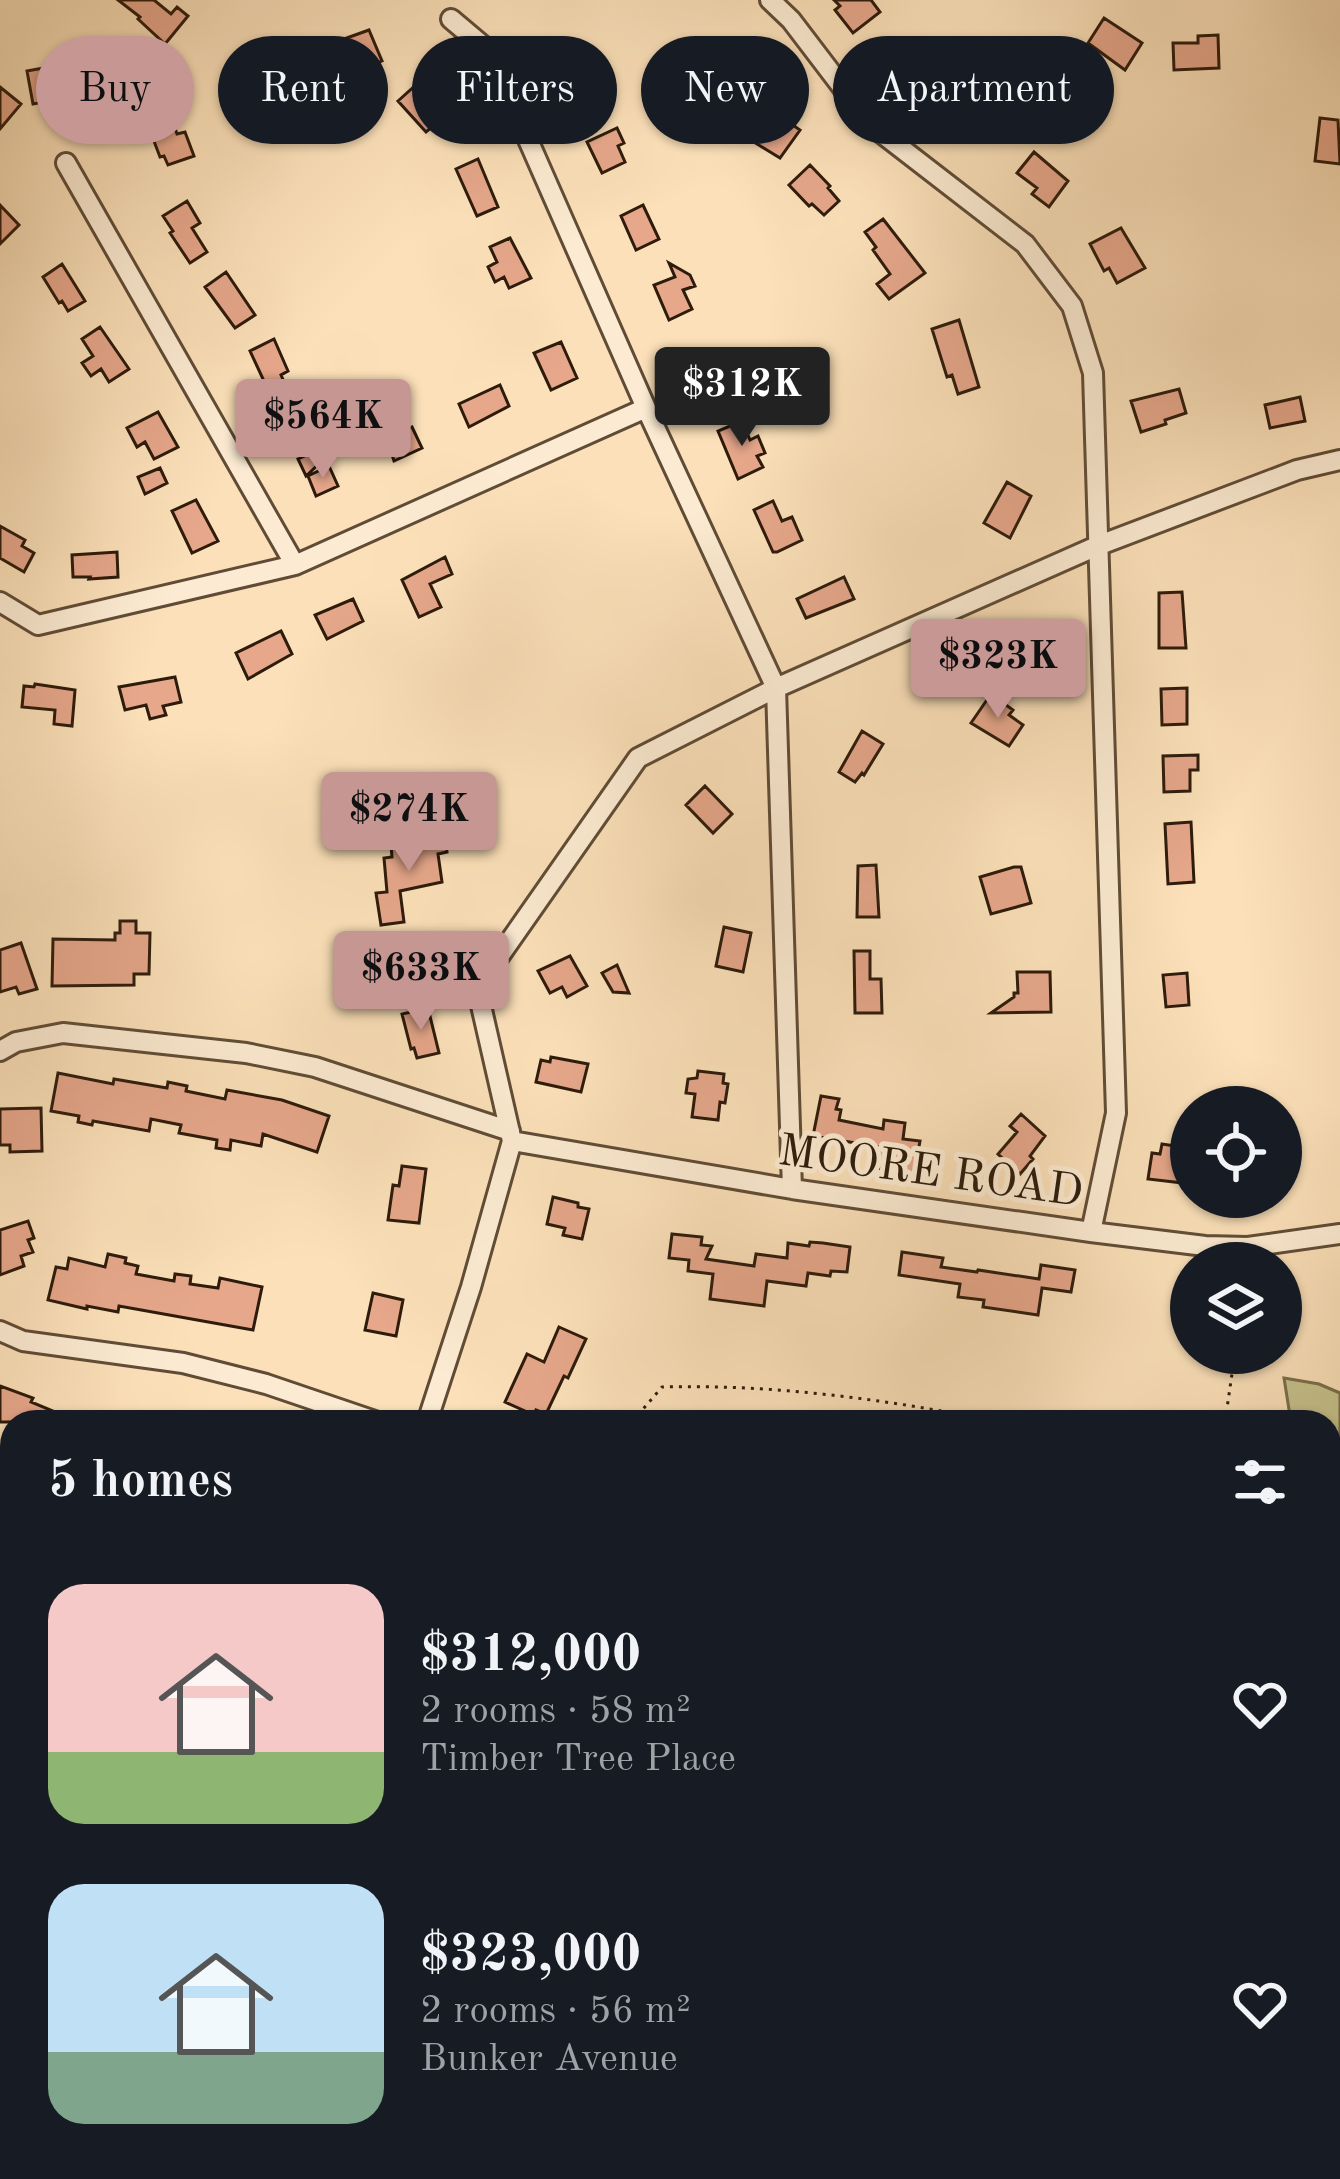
<!DOCTYPE html>
<meta charset="utf-8">
<style>
body{margin:0;font-family:"Old Standard TT",serif;background:#242831;color:#f1f3f6;height:100vh;display:flex;flex-direction:column;font-size:45px;white-space:nowrap}
*{box-sizing:border-box;margin:0}
p{font-size:39px;color:#9ea1a6}
.icon{flex:none;width:66px;height:66px;fill:none;stroke:currentColor;stroke-width:2;stroke-linecap:round;stroke-linejoin:round}
.map{position:relative;flex:1;overflow:hidden}
.side{position:absolute;left:0px;top:1410px;width:1341px;height:771px;display:flex;flex-direction:column;background:#171b24;border-radius:36px 36px 0 0;box-shadow:0 3px 9px #0004}
.side>*{flex:none}
.top-card{position:absolute;left:36px;top:36px;width:1269px;height:108px;display:flex;gap:24px}
.fabs{position:absolute;left:1170px;top:1086px;display:grid;gap:24px}
.fabs a{display:grid;place-items:center;width:132px;height:132px;border-radius:50%;background:#171b24;box-shadow:0 3px 9px #0004;font-size:60px}
.price{position:absolute;translate:-50% -102px;padding:0 27px;border-radius:12px;background:#c59692;color:#111;font-size:39px;line-height:78px;filter:drop-shadow(0 3px 6px #0008)}
.price::after{content:'';position:absolute;left:50%;top:72px;width:36px;height:27px;margin-left:-18px;background:inherit;clip-path:polygon(0 0,100% 0,50% 100%)}
.price.active{background:#222;color:#fff}
ul{padding:0;list-style:none}
li{display:flex;align-items:center;gap:36px;height:300px;padding:0 48px}
li span{display:grid;place-items:center;flex:none;width:336px;height:240px;border-radius:36px;color:#555}
li>.icon{margin-inline-start:auto}
span .icon{width:144px;height:144px;fill:#fffc;stroke-width:1}
li b{font-size:51px}
h2{display:flex;justify-content:space-between;align-items:center;height:144px;padding:0 48px;font-size:51px}
.tag{padding:0 42px;border-radius:54px;background:#171b24;box-shadow:0 3px 9px #0004;font-size:42px;line-height:108px}
.tag.active{background:#c59692;color:#111}
.map>svg:first-child{display:block}
</style>
<div class="map">
<svg width="1340" height="2179" viewBox="0 0 1340 2179">
<rect width="100%" height="100%" fill="#fbe0b9"/>
<filter id="stains"><feTurbulence type="fractalNoise" baseFrequency=".00167" numOctaves="4"/><feColorMatrix values="0 0 0 0 .2 0 0 0 0 .09 0 0 0 0 .02 0 0 0 .5 -.17"/></filter>
<radialGradient id="worn" r=".72"><stop offset=".6" stop-color="#630" stop-opacity="0"/><stop offset="1" stop-color="#630" stop-opacity=".3"/></radialGradient>
<!-- green -->
<path fill="#c5c18b" stroke="#796e4b" stroke-width="3" d="M 1284,1378 L 1319,1384 L 1340,1393 L 1340,1899 L 1331,1895 L 1329,1890 L 1329,1422 L 1291,1422 Z"/>
<!-- building -->
<path fill="#e6a78b" stroke="#2d1b0b" stroke-width="3" d="M 118,0 L 154,0 L 171,14 L 177,7 L 188,16 L 165,44 L 138,19 L 140,17 Z
M 834,0 L 871,0 L 880,12 L 853,33 L 835,10 L 840,6 Z
M 1104,18 L 1142,43 L 1125,70 L 1088,43 Z
M 369,30 L 382,61 L 366,67 L 363,57 L 352,61 L 344,39 Z
M 1218,35 L 1219,68 L 1174,70 L 1173,43 L 1198,43 L 1198,36 Z
M 579,49 L 595,83 L 567,95 L 552,62 Z
M 60,65 L 64,98 L 33,104 L 27,71 Z
M 417,84 L 444,117 L 426,132 L 398,101 Z
M 0,87 L 21,104 L 0,129 Z
M 759,109 L 773,118 L 776,113 L 800,130 L 780,158 L 741,134 Z
M 1320,118 L 1338,120 L 1340,164 L 1315,161 Z
M 172,120 L 177,134 L 185,132 L 194,156 L 168,165 L 164,156 L 160,157 L 149,128 Z
M 617,128 L 624,143 L 618,146 L 625,162 L 602,173 L 587,142 Z
M 1034,152 L 1068,181 L 1049,207 L 1032,194 L 1037,188 L 1017,173 Z
M 478,159 L 498,207 L 477,216 L 456,169 Z
M 810,165 L 830,186 L 828,188 L 839,201 L 824,215 L 812,204 L 809,206 L 789,185 Z
M 187,201 L 200,223 L 192,228 L 207,252 L 190,263 L 170,233 L 173,231 L 163,216 Z
M 0,205 L 19,225 L 0,244 Z
M 643,205 L 659,239 L 636,250 L 621,216 Z
M 883,219 L 925,273 L 889,299 L 877,284 L 890,274 L 873,250 L 876,247 L 865,232 Z
M 1121,228 L 1145,268 L 1117,283 L 1109,268 L 1104,271 L 1090,244 Z
M 510,238 L 531,278 L 509,288 L 504,277 L 495,282 L 488,267 L 497,262 L 490,247 Z
M 669,263 L 690,275 L 695,286 L 683,290 L 692,309 L 669,320 L 654,285 L 675,277 Z
M 62,264 L 85,301 L 68,311 L 62,301 L 59,303 L 43,277 Z
M 226,272 L 255,315 L 235,328 L 205,287 Z
M 959,320 L 979,387 L 958,394 L 952,375 L 947,377 L 932,329 Z
M 100,327 L 129,369 L 109,382 L 101,369 L 91,376 L 82,363 L 93,356 L 82,339 Z
M 274,339 L 288,371 L 281,375 L 285,384 L 269,392 L 250,351 Z
M 561,342 L 577,378 L 551,390 L 534,353 Z
M 713,354 L 720,369 L 730,364 L 738,380 L 727,385 L 732,395 L 712,404 L 691,365 Z
M 500,385 L 509,406 L 469,427 L 459,404 Z
M 1179,389 L 1186,413 L 1165,420 L 1166,424 L 1141,432 L 1131,401 Z
M 1300,397 L 1305,421 L 1270,428 L 1265,405 Z
M 158,412 L 178,447 L 154,459 L 145,442 L 137,447 L 127,428 Z
M 742,421 L 750,440 L 758,436 L 765,453 L 757,456 L 763,467 L 738,479 L 718,431 Z
M 412,427 L 422,448 L 394,461 L 387,439 Z
M 341,440 L 342,442 L 306,476 L 298,459 Z
M 329,466 L 338,486 L 316,496 L 308,476 Z
M 160,468 L 167,483 L 145,494 L 138,477 Z
M 1007,482 L 1031,496 L 1010,538 L 984,523 Z
M 196,500 L 218,541 L 192,553 L 172,511 Z
M 773,501 L 782,521 L 792,517 L 802,540 L 777,552 L 773,552 L 754,510 Z
M 0,526 L 25,540 L 22,546 L 34,553 L 24,572 L 0,558 Z
M 117,552 L 118,577 L 89,579 L 90,577 L 73,577 L 72,555 Z
M 445,557 L 452,574 L 430,584 L 441,607 L 419,617 L 402,580 Z
M 844,577 L 854,599 L 806,618 L 797,599 Z
M 1182,592 L 1186,648 L 1159,648 L 1159,593 Z
M 353,599 L 363,621 L 327,639 L 315,615 Z
M 281,631 L 292,654 L 248,679 L 236,653 Z
M 175,677 L 181,702 L 163,706 L 166,715 L 150,719 L 146,705 L 125,710 L 119,687 Z
M 35,684 L 75,690 L 72,726 L 54,724 L 55,710 L 22,707 L 24,686 L 34,687 Z
M 1187,688 L 1187,724 L 1162,725 L 1161,689 Z
M 991,694 L 1013,710 L 1009,715 L 1023,725 L 1009,746 L 971,723 Z
M 862,731 L 883,744 L 864,775 L 862,773 L 855,782 L 839,772 Z
M 1198,755 L 1198,770 L 1190,770 L 1190,791 L 1164,792 L 1163,756 Z
M 705,786 L 732,814 L 713,833 L 686,805 Z
M 1191,822 L 1194,882 L 1168,884 L 1165,824 Z
M 445,837 L 447,852 L 438,854 L 442,882 L 400,891 L 404,922 L 381,925 L 376,893 L 387,892 L 384,858 L 392,857 L 391,845 Z
M 876,865 L 879,917 L 857,917 L 858,866 Z
M 1014,867 L 1021,867 L 1031,903 L 991,914 L 980,877 Z
M 120,921 L 136,921 L 136,933 L 150,933 L 149,974 L 134,974 L 134,985 L 52,986 L 53,939 L 115,940 L 115,933 L 120,933 Z
M 724,927 L 751,933 L 743,972 L 716,966 Z
M 21,943 L 37,989 L 19,994 L 16,987 L 0,992 L 0,950 Z
M 854,951 L 870,951 L 870,979 L 881,979 L 882,1013 L 855,1013 Z
M 570,956 L 587,986 L 567,997 L 562,987 L 550,993 L 538,971 Z
M 617,965 L 629,993 L 613,992 L 602,973 Z
M 1017,972 L 1050,972 L 1051,1012 L 991,1013 L 1014,997 L 1014,993 L 1018,993 Z
M 1187,973 L 1189,1005 L 1166,1007 L 1163,975 Z
M 428,1008 L 439,1053 L 417,1058 L 414,1048 L 411,1049 L 402,1014 Z
M 551,1057 L 588,1064 L 581,1092 L 536,1082 L 541,1060 L 550,1062 Z
M 698,1071 L 724,1074 L 723,1083 L 728,1084 L 725,1103 L 720,1102 L 718,1120 L 692,1117 L 695,1094 L 686,1093 L 688,1079 L 697,1078 Z
M 58,1073 L 113,1084 L 114,1079 L 167,1088 L 168,1082 L 187,1086 L 186,1091 L 225,1099 L 227,1090 L 282,1100 L 329,1116 L 317,1152 L 263,1134 L 261,1146 L 231,1140 L 230,1150 L 216,1148 L 217,1140 L 179,1133 L 181,1125 L 151,1119 L 149,1131 L 93,1121 L 92,1125 L 78,1122 L 79,1116 L 51,1111 Z
M 821,1096 L 839,1099 L 836,1109 L 841,1110 L 839,1120 L 883,1129 L 884,1120 L 905,1123 L 903,1139 L 920,1141 L 914,1174 L 877,1168 L 880,1147 L 813,1136 Z
M 41,1108 L 42,1151 L 10,1152 L 10,1145 L 0,1145 L 0,1109 Z
M 1021,1114 L 1045,1136 L 1030,1156 L 1033,1159 L 1020,1174 L 998,1154 L 1017,1132 L 1010,1126 Z
M 1162,1144 L 1188,1148 L 1183,1183 L 1148,1179 L 1152,1153 L 1160,1154 Z
M 402,1166 L 426,1169 L 419,1223 L 388,1220 L 393,1185 L 399,1186 Z
M 553,1197 L 578,1203 L 578,1207 L 589,1209 L 582,1239 L 563,1235 L 565,1228 L 547,1224 Z
M 28,1221 L 34,1238 L 28,1240 L 33,1252 L 21,1256 L 24,1266 L 0,1275 L 0,1230 Z
M 672,1234 L 702,1237 L 701,1245 L 712,1246 L 706,1259 L 754,1266 L 756,1254 L 787,1258 L 788,1243 L 809,1246 L 810,1242 L 823,1243 L 850,1247 L 847,1272 L 831,1271 L 830,1276 L 808,1273 L 806,1286 L 767,1281 L 764,1306 L 710,1299 L 713,1274 L 688,1271 L 689,1260 L 669,1258 Z
M 902,1252 L 943,1258 L 941,1267 L 977,1272 L 978,1270 L 1039,1279 L 1041,1265 L 1075,1270 L 1071,1292 L 1042,1288 L 1038,1315 L 983,1307 L 984,1300 L 958,1297 L 960,1284 L 899,1275 Z
M 108,1254 L 126,1258 L 125,1263 L 138,1266 L 136,1274 L 174,1281 L 175,1274 L 191,1276 L 190,1284 L 218,1288 L 220,1278 L 262,1287 L 253,1330 L 119,1306 L 118,1312 L 87,1306 L 87,1309 L 48,1300 L 56,1267 L 67,1269 L 69,1258 L 105,1267 Z
M 373,1293 L 403,1300 L 396,1336 L 365,1330 Z
M 559,1327 L 586,1339 L 568,1378 L 564,1376 L 546,1414 L 536,1410 L 534,1415 L 505,1402 L 527,1354 L 544,1362 Z
M 0,1386 L 33,1398 L 31,1402 L 53,1411 L 49,1422 L 0,1422 Z"/>
<g fill="none" stroke-linecap="round" stroke-linejoin="round">
<!-- lane casing -->
<g stroke="#604c36" stroke-width="15">
<path id="lane" d="M 0,1900 L 12,1893
M 0,1976 L 12,1990
M 168,2169 L 177,2179
M 313,2169 L 321,2179
M 450,2169 L 453,2179
M 742,2169 L 742,2179
M 244,2179 L 259,2169
M 861,2179 L 863,2169
M 1148,2179 L 1157,2169"/>
</g>
<!-- street casing -->
<g stroke="#604c36" stroke-width="24">
<path id="street" d="M 770,0 L 791,20 L 871,125 L 1025,244 L 1072,306 L 1093,373 L 1116,1113 L 1091,1232
M 451,19 L 489,51 L 646,408 L 776,688 L 792,1189
M 66,163 L 295,565
M 0,602 L 38,625 L 295,565 L 646,408
M 0,1051 L 16,1042 L 63,1033 L 246,1053 L 315,1067 L 510,1131
M 512,1141 L 792,1189 L 1091,1232 L 1205,1246 L 1248,1247 L 1340,1234
M 0,1331 L 23,1341 L 183,1363 L 266,1384 L 378,1422
M 427,1422 L 471,1287 L 512,1141 L 477,988 L 638,758 L 776,688 L 1097,546 L 1297,470 L 1340,460"/>
</g>
<!-- path -->
<path stroke="#2d1b0b" stroke-width="3" stroke-dasharray="3 6" stroke-linecap="butt" d="M 632,1422 L 662,1387 C 776,1384 889,1400 1001,1422
M 1225,1422 L 1234,1360 L 1238,1353
M 0,1688 L 12,1683
M 1329,2083 L 1333,2148 L 1329,2157
M 959,2179 L 963,2169
M 1319,2179 L 1323,2169"/>
<!-- lane -->
<use href="#lane" stroke="#fcebd2" stroke-width="9"/>
<!-- street -->
<use href="#street" stroke="#fcebd2" stroke-width="18"/>
</g>
<g text-anchor="middle" stroke-width="10" stroke-linejoin="round" paint-order="stroke">
<!-- street labels -->
<g font-size="45" fill="#2d1b0b" stroke="#fcebd2">
<text transform="translate(931 1169) rotate(8)" y="16">MOORE ROAD</text>
</g>
</g>
<rect width="100%" height="100%" filter="url(#stains)"/>
<rect width="100%" height="100%" fill="url(#worn)"/>
</svg>
<div class="fabs">
<a><svg class="icon" aria-label="locate" viewBox="0 0 24 24"><circle cx="12" cy="12" r="6"/><path d="M12 2v4M12 18v4M2 12h4M18 12h4"/></svg></a>
<a><svg class="icon" aria-label="layers" viewBox="0 0 24 24"><path d="M12 4l9 5-9 5-9-5zM3 14l9 5 9-5"/></svg></a>
</div>
<b class="price active" style="left:742px;top:449px">$312K</b>
<b class="price" style="left:323px;top:481px">$564K</b>
<b class="price" style="left:998px;top:721px">$323K</b>
<b class="price" style="left:409px;top:874px">$274K</b>
<b class="price" style="left:421px;top:1033px">$633K</b>
<div class="top-card">
<a class="tag active">Buy</a>
<a class="tag">Rent</a>
<a class="tag">Filters</a>
<a class="tag">New</a>
<a class="tag">Apartment</a>
</div>
<section class="side">
<h2>5 homes<svg class="icon" aria-label="filters" viewBox="0 0 24 24"><path d="M4 7h16M4 17h16"/><circle cx="9" cy="7" r="2"/><circle cx="15" cy="17" r="2"/></svg></h2>
<ul>
<li><span style="background:linear-gradient(#f6c9c9 70%,#8fb573 0)"><svg class="icon" aria-label="home" viewBox="0 0 24 24"><path d="M3 11l9-7 9 7M6 9v11h12V9"/></svg></span><div><b>$312,000</b><p>2 rooms · 58 m²</p><p>Timber Tree Place</p></div><svg class="icon" aria-label="heart" viewBox="0 0 24 24"><path d="M12 20l-8-8c-3-5 5-10 8-4 3-6 11-1 8 4z"/></svg></li>
<li><span style="background:linear-gradient(#bfe0f5 70%,#7fa58c 0)"><svg class="icon" aria-label="home" viewBox="0 0 24 24"><path d="M3 11l9-7 9 7M6 9v11h12V9"/></svg></span><div><b>$323,000</b><p>2 rooms · 56 m²</p><p>Bunker Avenue</p></div><svg class="icon" aria-label="heart" viewBox="0 0 24 24"><path d="M12 20l-8-8c-3-5 5-10 8-4 3-6 11-1 8 4z"/></svg></li>
</ul>
</section>
</div>
